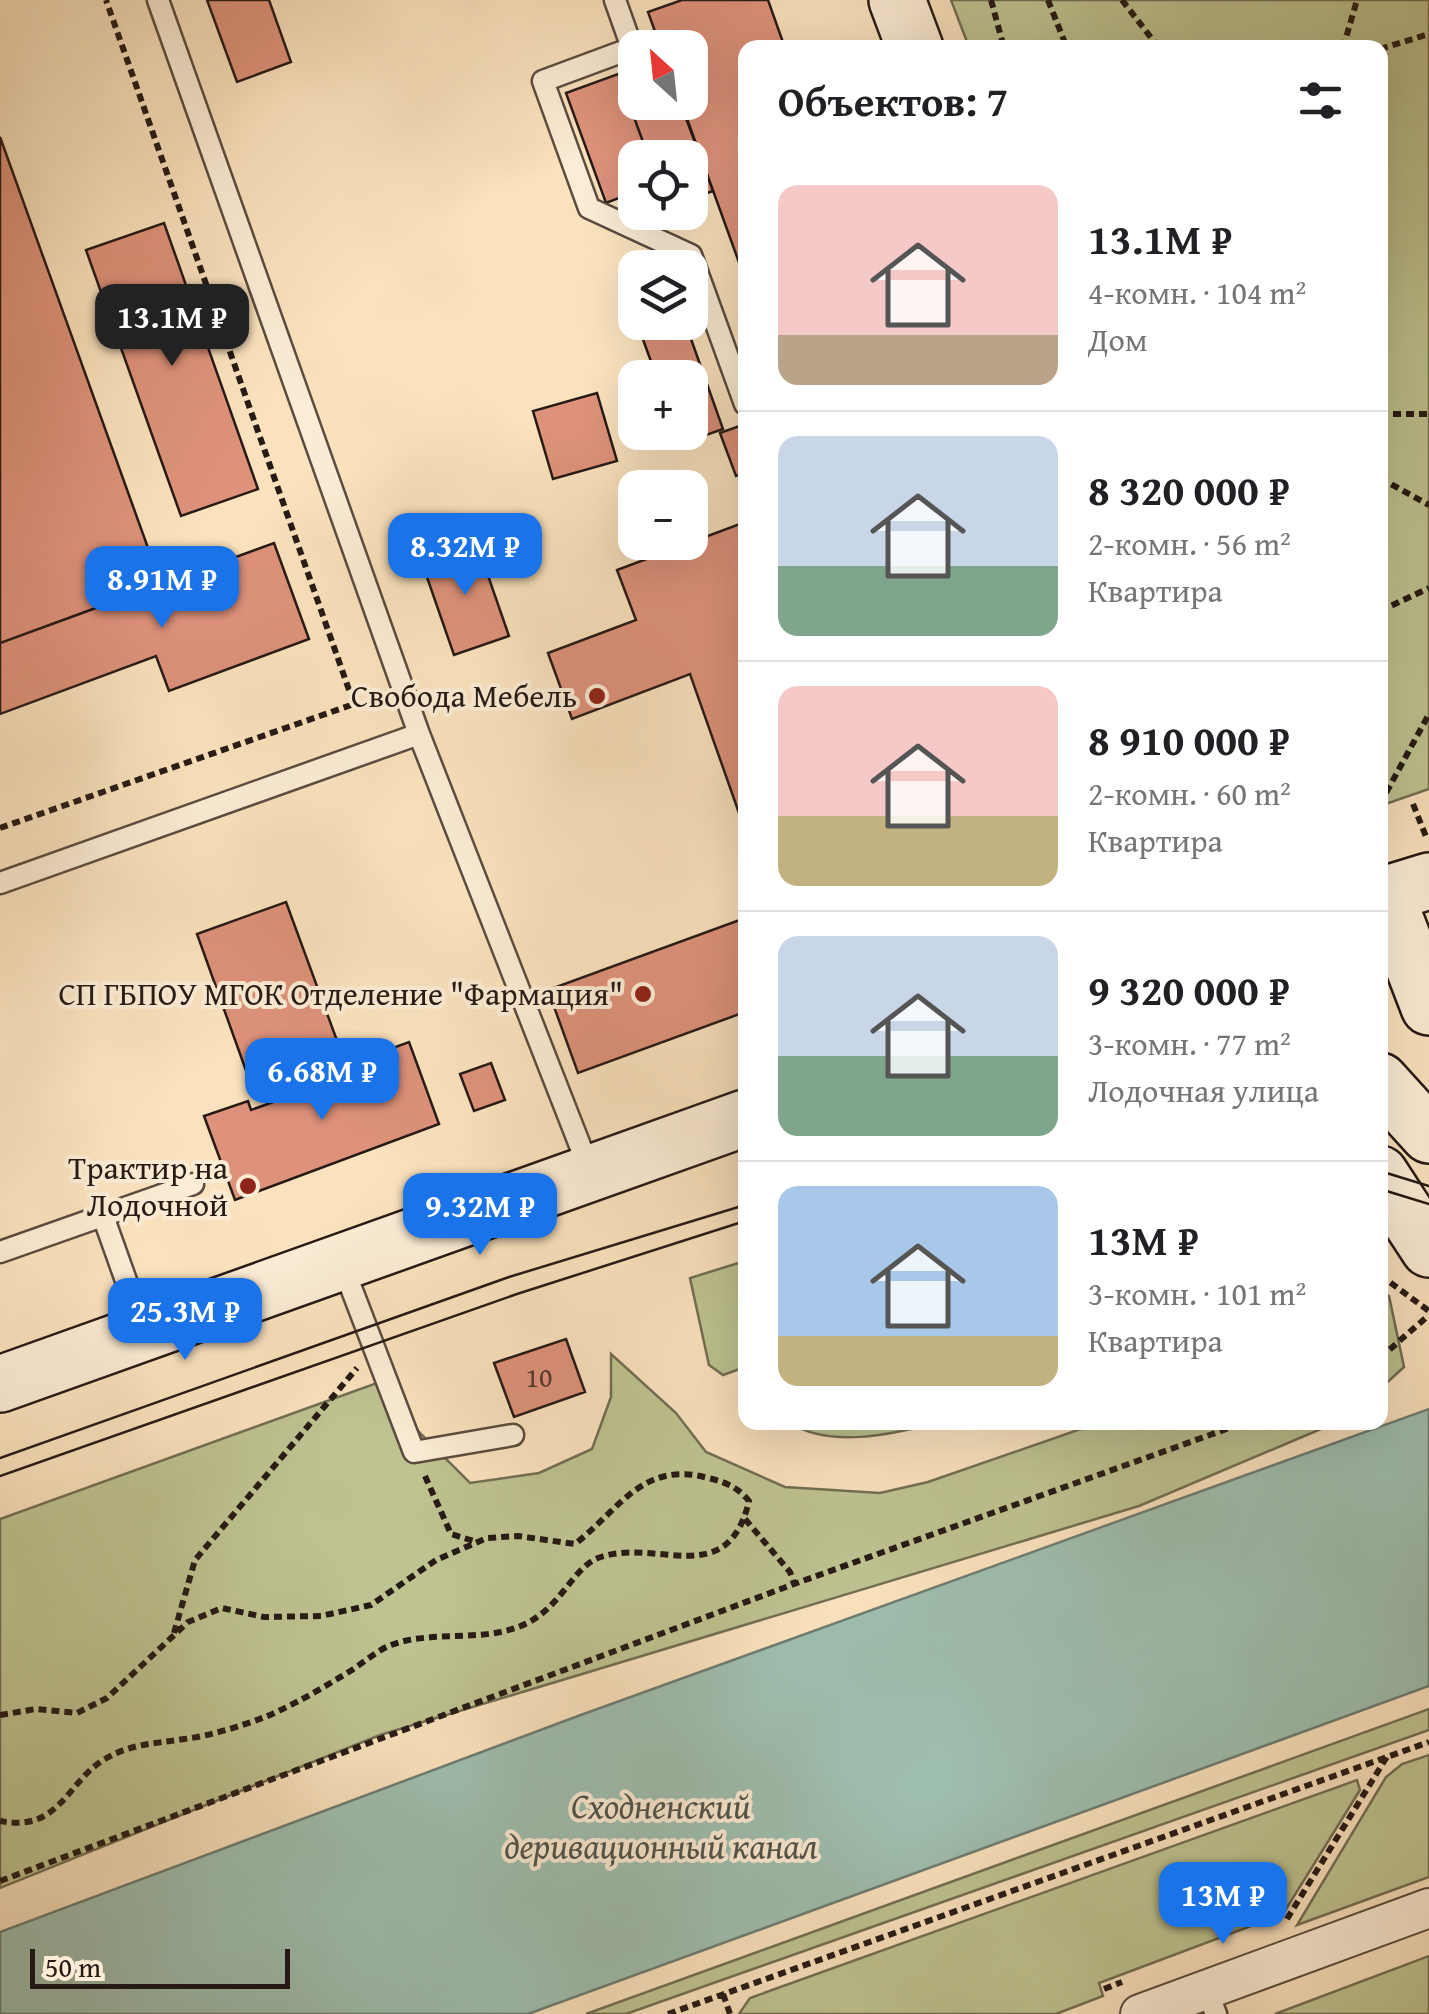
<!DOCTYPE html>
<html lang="ru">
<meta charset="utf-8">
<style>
body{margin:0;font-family:"Gentium Book Plus",serif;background:#f2f2f2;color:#202124;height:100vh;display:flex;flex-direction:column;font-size:38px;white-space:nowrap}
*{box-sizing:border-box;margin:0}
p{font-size:32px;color:#757577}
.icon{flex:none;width:55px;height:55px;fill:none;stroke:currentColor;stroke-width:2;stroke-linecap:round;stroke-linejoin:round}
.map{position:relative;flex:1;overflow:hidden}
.details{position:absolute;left:738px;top:40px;width:650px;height:1390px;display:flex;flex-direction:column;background:#fff;border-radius:20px;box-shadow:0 10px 40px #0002}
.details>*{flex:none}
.needle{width:65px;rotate:333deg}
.tools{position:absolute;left:618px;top:30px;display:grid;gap:20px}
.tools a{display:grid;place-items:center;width:90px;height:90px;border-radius:20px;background:#fff;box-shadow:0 10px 40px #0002;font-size:50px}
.scale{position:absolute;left:30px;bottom:25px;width:260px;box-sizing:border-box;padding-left:10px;border:5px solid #261a15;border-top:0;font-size:28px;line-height:35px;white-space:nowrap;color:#261a15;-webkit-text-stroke:8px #fcecd5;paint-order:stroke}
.price{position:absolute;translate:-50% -85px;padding:0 22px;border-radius:20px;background:#1a73e8;color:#fff;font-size:32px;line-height:65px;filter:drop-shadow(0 2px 5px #0008)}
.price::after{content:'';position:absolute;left:50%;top:60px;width:30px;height:22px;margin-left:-15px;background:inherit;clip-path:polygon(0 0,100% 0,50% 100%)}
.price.on{background:#222;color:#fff}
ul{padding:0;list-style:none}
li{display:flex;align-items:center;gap:30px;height:250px;padding:0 40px}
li+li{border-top:2px solid #e0e0e0}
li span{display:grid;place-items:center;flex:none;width:280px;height:200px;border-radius:20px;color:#555}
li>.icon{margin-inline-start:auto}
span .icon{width:120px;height:120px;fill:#fffc;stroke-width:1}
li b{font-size:42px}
h2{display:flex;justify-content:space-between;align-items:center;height:120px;padding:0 40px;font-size:42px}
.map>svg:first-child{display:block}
</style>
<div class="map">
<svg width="1429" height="2014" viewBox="0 0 1429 2014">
<rect width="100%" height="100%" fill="#fae2be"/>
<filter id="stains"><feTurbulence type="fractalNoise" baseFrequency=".002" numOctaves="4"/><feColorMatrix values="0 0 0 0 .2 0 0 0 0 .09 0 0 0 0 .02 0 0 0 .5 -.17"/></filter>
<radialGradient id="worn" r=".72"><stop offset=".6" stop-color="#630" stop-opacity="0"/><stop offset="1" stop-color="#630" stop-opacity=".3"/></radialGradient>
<!-- green -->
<path fill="#bec391" stroke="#726e53" stroke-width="2.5" d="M 951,0 L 1429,0 L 1429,789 L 1380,806 L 1380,48 L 969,47 Z
M 745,1261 L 745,1367 L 723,1375 L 709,1365 L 690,1278 Z
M 1380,1291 L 1389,1296 L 1404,1367 L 1380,1389 Z
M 611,1354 L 676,1413 L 706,1452 L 785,1487 L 880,1493 L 928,1482 L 1098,1423 L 1335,1423 L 1139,1506 L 380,1735 L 0,1888 L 0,1519 L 388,1379 L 418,1431 L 470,1483 L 539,1473 L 592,1449 L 611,1397 Z
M 790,1423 L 790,1422 L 934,1423 C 891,1435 830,1448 790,1423 Z
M 1429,1709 L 1429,1730 L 626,2014 L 586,2014 Z
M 1429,1755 L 1429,1877 L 1297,1925 L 1386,1777 L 1402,1764 Z
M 1357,1780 L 1360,1790 L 1283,1914 L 1099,1983 L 1103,1996 L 1056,2014 L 739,2014 L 750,1998 Z
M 1429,1956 L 1429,2014 L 1275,2014 Z"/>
<!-- water -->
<path fill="#9ebeaf" stroke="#6e7c71" stroke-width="2.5" d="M 1429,1409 L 1429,1686 L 528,2014 L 0,2014 L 0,1932 L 578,1716 Z"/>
<!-- building -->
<path fill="#de927b" stroke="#261a15" stroke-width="2.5" d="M 207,0 L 269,0 L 291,62 L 237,82 Z
M 682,0 L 768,0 L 785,48 L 745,48 L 745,279 L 681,102 L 690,102 L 690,48 L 661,48 L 648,12 Z
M 635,68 L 635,102 L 680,102 L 713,191 L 690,199 L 690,158 L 649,158 L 618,74 Z
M 618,74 L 649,158 L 635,158 L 635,192 L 606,203 L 566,93 Z
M 0,137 L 161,584 L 0,643 Z
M 164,223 L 258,489 L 181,516 L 86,250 Z
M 671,322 L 685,322 L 723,429 L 681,444 L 677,432 L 690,432 L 690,378 L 657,378 L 641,334 Z
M 597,393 L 617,461 L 553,479 L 533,411 Z
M 745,424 L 745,473 L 736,476 L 720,433 Z
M 745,522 L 745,830 L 690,674 L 572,719 L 548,653 L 636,620 L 617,570 Z
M 476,541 L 509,636 L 454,655 L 421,560 Z
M 274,543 L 309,639 L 169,691 L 156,656 L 0,714 L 0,643 Z
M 286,902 L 339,1046 L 249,1079 L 197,934 Z
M 745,918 L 745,1012 L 578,1073 L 548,990 Z
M 409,1042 L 439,1124 L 235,1200 L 204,1116 L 248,1101 L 251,1110 L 363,1070 L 360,1060 Z
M 491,1063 L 505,1100 L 474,1111 L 460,1074 Z
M 566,1339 L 585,1392 L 514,1417 L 494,1363 Z"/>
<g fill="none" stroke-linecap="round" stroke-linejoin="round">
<!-- lane casing -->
<g stroke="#5b4c3f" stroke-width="25">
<path id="lane" d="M 158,0 L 419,734 L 590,1171
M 615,0 L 632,48 L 543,81 L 589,208 L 691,255 L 745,404
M 0,883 L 419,734
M 103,1216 L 144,1331
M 0,1252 L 193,1184
M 342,1264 L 414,1452 L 513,1435
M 1206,1989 L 1216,2014"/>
</g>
<!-- street casing -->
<g stroke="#5b4c3f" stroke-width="42">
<path id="street" d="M 1140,2014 L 1429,1908"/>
</g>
<!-- secondary casing -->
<g stroke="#261a15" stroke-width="60">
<path id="secondary" d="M 897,0 L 915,48
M 1386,895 L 1429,1007
M 1380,896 L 1429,881
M 1380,1081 L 1429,1135
M 1380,1174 L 1429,1249
M 0,1384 L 745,1118"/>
</g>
<!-- path -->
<path stroke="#261a15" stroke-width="6" stroke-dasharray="8 5" stroke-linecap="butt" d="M 991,0 L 1004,48
M 1048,0 L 1067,48
M 1122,0 L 1159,48
M 1343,48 L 1357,0
M 1380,49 L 1429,34
M 1380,414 L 1429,414
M 1380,478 L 1429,505
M 1380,611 L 1429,588
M 1380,804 L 1429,714
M 1413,804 L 1427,839
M 0,828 L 354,704 L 106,0
M 1380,1275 L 1429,1311
M 1380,1358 L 1429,1315
M 425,1476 L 451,1534 L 477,1542
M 745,1519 L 790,1572 L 794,1584
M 174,1633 L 195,1560 L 357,1368
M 0,1715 L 36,1709 L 77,1713 L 107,1698 L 188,1622 L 222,1608 L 264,1617 L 321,1616 L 371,1605 L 436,1560 L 487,1538 L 518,1536 L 575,1544 C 620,1509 643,1460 708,1478 C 725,1482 738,1487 749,1501 C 727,1593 656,1536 598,1558 C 570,1569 559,1616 512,1629 C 474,1641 428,1631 391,1645 C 378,1650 364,1662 352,1670 C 324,1687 296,1704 265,1717 C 241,1726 210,1736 184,1739 C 154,1744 132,1743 105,1759 C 67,1781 60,1833 0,1821
M 0,1881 L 794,1584 L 1246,1422
M 1287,1919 L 1388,1755
M 1104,1989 L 1122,1982
M 723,1994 L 730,2014
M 668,2014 L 1429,1742"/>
<!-- lane -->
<use href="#lane" stroke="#fcecd5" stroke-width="20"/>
<!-- street -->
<use href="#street" stroke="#fcecd5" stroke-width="38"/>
<!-- secondary -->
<use href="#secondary" stroke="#fcecd5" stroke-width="55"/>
<!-- tram -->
<path stroke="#261a15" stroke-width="2.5" d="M 1380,1171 L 1429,1186
M 1380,1189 L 1429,1204
M 0,1458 L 509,1277 L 745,1205
M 0,1476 L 517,1294 L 745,1221"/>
</g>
<!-- markers -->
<g fill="#8f2418" stroke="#fcecd5" stroke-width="4">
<circle cx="597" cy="696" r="10"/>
<circle cx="643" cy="994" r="10"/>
<circle cx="248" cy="1186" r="10"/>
</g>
<g text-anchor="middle" stroke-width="8" stroke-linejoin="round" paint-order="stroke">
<!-- number labels -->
<g font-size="28" fill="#54382e">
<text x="539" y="1387">10</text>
</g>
<!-- poi labels -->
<g font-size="32" fill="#261a15" stroke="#fcecd5" text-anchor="end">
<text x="577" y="707">Свобода Мебель</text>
<text x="623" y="1005">СП ГБПОУ МГОК Отделение "Фармация"</text>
<text x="228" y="1179">Трактир на<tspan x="228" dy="37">Лодочной</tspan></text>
</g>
<!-- water labels -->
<g font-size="35" font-style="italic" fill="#50534b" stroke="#fcecd5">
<text x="661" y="1818">Сходненский<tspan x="661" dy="40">деривационный канал</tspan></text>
</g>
</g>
<rect width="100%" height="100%" filter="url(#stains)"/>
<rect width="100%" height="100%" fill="url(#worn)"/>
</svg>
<div class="tools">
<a><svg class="needle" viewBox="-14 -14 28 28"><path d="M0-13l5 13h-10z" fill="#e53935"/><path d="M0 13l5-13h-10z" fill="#757577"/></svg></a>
<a><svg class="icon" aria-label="locate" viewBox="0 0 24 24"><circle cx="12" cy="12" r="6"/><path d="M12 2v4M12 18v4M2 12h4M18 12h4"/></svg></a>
<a><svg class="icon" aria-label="layers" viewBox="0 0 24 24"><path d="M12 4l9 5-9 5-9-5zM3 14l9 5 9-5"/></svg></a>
<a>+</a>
<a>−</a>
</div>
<div class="scale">50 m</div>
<b class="price on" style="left:172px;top:369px">13.1M ₽</b>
<b class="price" style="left:465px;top:598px">8.32M ₽</b>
<b class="price" style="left:162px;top:631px">8.91M ₽</b>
<b class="price" style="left:322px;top:1123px">6.68M ₽</b>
<b class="price" style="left:480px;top:1258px">9.32M ₽</b>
<b class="price" style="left:185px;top:1363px">25.3M ₽</b>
<b class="price" style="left:1223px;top:1947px">13M ₽</b>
<section class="details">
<h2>Объектов: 7<svg class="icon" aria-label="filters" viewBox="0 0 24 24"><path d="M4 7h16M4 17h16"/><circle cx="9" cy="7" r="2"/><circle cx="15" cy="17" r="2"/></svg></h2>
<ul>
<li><span style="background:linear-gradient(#f6c9c9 75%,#b9a48a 0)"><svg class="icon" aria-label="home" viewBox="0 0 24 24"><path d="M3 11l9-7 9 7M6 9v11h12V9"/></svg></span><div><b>13.1M ₽</b><p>4-комн. · 104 m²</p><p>Дом</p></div></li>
<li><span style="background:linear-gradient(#c9d6e8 65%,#7fa58c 0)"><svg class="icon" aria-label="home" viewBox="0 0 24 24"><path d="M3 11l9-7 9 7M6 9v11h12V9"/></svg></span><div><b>8 320 000 ₽</b><p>2-комн. · 56 m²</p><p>Квартира</p></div></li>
<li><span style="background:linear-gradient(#f6c9c9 65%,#c2b280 0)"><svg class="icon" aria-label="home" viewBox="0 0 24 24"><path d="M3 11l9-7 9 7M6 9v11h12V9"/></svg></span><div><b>8 910 000 ₽</b><p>2-комн. · 60 m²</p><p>Квартира</p></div></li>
<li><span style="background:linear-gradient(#c9d6e8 60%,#7fa58c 0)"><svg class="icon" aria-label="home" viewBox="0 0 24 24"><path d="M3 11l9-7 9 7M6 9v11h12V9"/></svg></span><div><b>9 320 000 ₽</b><p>3-комн. · 77 m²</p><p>Лодочная улица</p></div></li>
<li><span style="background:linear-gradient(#a9c7e8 75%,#c2b280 0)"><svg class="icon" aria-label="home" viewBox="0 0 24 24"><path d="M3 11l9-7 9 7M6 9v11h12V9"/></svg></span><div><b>13M ₽</b><p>3-комн. · 101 m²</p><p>Квартира</p></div></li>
</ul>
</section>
</div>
